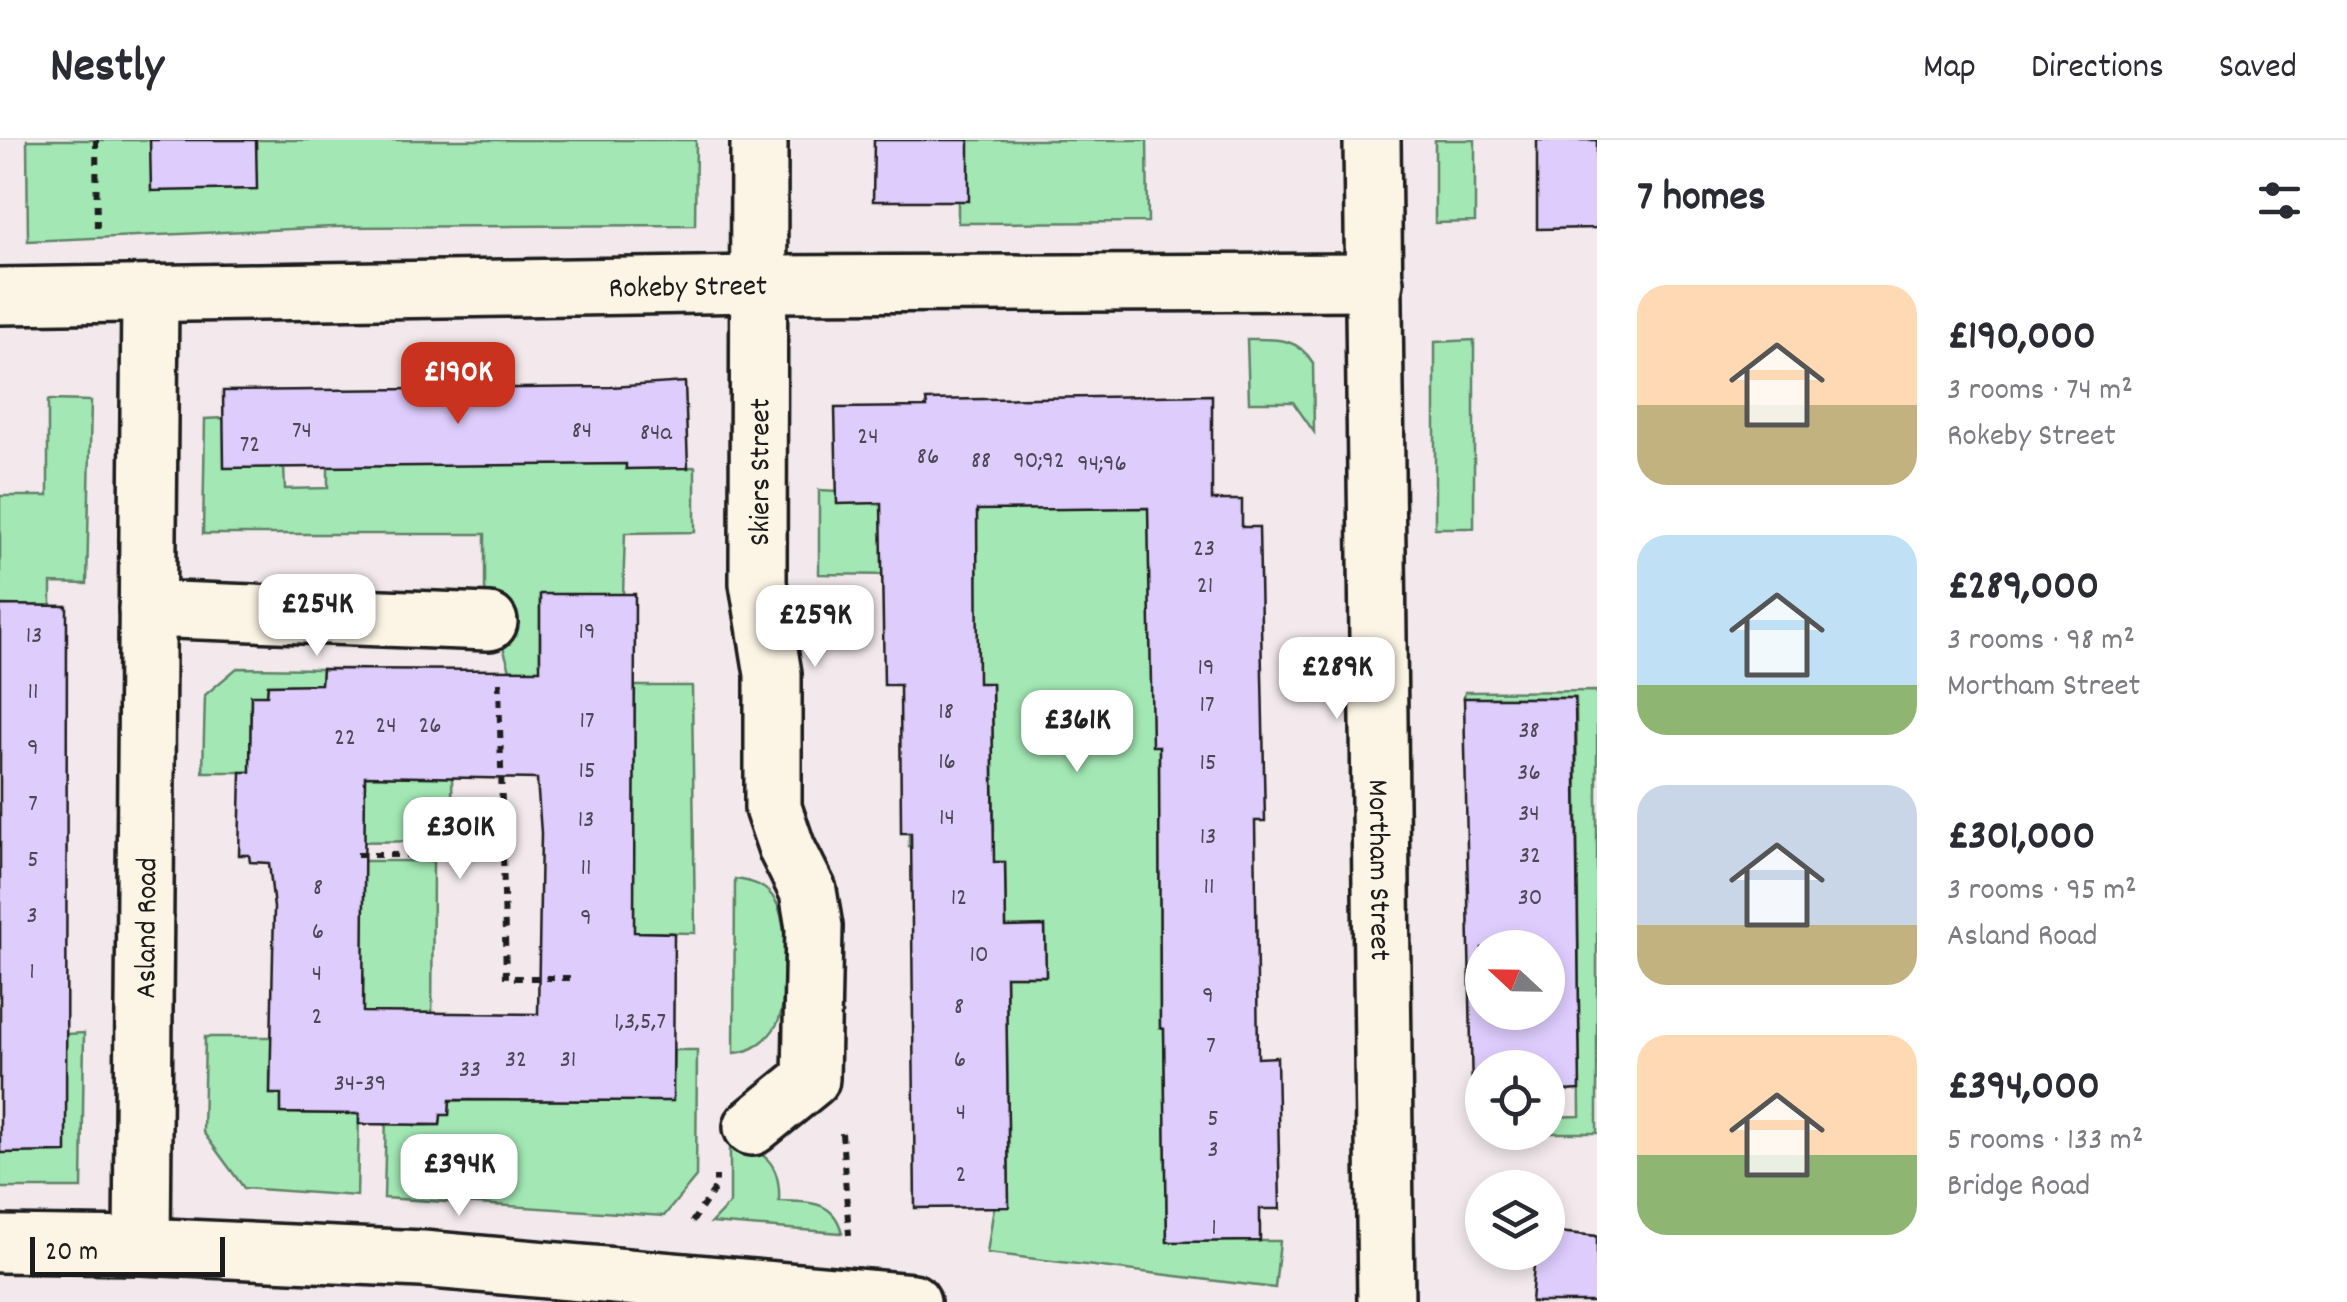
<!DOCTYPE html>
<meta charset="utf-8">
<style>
body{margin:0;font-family:Dekko,sans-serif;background:#f2f2f3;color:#2b2b33;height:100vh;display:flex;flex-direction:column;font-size:38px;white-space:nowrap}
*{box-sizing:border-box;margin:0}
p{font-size:32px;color:#7c7c81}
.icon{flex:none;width:55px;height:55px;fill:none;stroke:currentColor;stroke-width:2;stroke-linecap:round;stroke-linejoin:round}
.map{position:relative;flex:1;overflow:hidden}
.panel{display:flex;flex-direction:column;background:#fff;width:750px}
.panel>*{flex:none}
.needle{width:65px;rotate:292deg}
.controls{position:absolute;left:1465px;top:790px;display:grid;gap:20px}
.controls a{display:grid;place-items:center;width:100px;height:100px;border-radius:50%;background:#fff;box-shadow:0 5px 15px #0003;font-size:50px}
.scale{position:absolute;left:30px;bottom:25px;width:195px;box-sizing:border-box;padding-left:10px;border:5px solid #1c1c1c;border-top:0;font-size:28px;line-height:35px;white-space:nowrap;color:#1c1c1c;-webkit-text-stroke:8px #fcf5e5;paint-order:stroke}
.price{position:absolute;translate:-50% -85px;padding:0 22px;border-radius:20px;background:#fff;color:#222;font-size:32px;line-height:65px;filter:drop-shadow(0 2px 5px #0008)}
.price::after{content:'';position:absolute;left:50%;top:60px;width:30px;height:22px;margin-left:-15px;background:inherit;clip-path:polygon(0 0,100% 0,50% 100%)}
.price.current{background:#c8321e;color:#fff}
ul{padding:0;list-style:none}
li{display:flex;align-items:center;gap:30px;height:250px;padding:0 40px}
li span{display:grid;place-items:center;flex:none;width:280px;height:200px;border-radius:30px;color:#555}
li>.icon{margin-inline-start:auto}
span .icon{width:120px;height:120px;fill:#fffc;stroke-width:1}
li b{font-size:42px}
h2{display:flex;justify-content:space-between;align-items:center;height:120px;padding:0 40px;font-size:42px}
header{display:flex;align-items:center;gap:60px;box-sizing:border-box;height:140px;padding:0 50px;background:#fff;border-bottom:2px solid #e1e1e2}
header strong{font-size:48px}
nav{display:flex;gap:55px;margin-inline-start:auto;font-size:35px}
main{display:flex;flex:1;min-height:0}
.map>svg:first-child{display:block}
</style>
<header>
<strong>Nestly</strong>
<nav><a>Map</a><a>Directions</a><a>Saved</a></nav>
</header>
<main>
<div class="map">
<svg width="1597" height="1162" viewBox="0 0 1597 1162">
<rect width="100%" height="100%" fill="#f3e9ec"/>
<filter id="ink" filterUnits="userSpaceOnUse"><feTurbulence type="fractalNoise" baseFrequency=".01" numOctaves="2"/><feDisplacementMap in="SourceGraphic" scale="20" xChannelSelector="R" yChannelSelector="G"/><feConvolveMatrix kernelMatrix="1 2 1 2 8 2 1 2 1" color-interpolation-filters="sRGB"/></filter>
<g filter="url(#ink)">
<!-- green -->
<path fill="#a3e8b4" stroke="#608268" stroke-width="2.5" d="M 27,0 L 696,0 L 695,85 L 334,87 L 28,101 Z
M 969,0 L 1147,0 L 1148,82 L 958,83 L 958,61 Z
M 1435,0 L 1475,0 L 1475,82 L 1435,83 Z
M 1247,199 C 1275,199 1297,196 1313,223 L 1314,292 L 1293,262 L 1249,262 Z
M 1474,200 L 1474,388 L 1435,388 L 1435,202 Z
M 624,253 L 626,329 L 695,327 L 695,392 L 625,393 L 623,454 L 540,455 L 540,524 L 549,546 L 515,546 L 485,449 L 485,394 L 203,394 L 205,279 L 224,278 L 284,327 L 285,349 L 328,348 L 328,327 Z
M 48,260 L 91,261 L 87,444 L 51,443 L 51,466 L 0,465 L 0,356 L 48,356 Z
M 819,350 L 1149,367 L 1159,606 L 1160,888 L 1164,889 L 1167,1101 L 1280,1101 L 1275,1148 L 987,1113 L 994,1067 L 1009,1066 L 1006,836 L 1046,836 L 1045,787 L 1006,787 L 1005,722 L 978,722 L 977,706 L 909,706 L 909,693 L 994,691 L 992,544 L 978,543 L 894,435 L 819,434 Z
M 237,528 L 322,529 L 321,555 L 294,545 L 268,545 L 267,555 L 251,556 L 250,632 L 203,632 L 205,555 Z
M 635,546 L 692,546 L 695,793 L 633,792 Z
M 1597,551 L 1597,993 L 1519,993 L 1548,992 L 1548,977 L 1580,976 L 1576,558 L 1464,558 L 1465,552 Z
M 331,635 L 452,637 L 453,701 L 331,702 Z
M 363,721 L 433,721 L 432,893 L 361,893 Z
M 735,739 C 751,741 766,745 775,760 C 789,781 789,861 777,884 C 768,900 752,912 734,913 Z
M 84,893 L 82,1048 L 0,1048 L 0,1013 L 66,894 Z
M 205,897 L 281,897 L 282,928 L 270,929 L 270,954 L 281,954 L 281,973 L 359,974 L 357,1056 L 244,1048 L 203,992 Z
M 674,910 L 697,910 L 696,1037 L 664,1076 L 384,1058 L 386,974 L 414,974 L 415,986 L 440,985 L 441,975 L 449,974 L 450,960 L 672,961 Z
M 730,1000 C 764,1011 781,1022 779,1061 C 809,1062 834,1060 842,1093 L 711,1083 L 730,1063 Z"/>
<!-- building -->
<path fill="#deccfd" stroke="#1c1c1c" stroke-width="2.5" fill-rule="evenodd" d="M 150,0 L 256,0 L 257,49 L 151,51 Z
M 874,0 L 969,0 L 969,61 L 873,61 Z
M 1537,0 L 1597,0 L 1597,88 L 1537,89 Z
M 685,242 L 688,328 L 626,329 L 626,324 L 224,328 L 223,251 L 611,247 Z
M 1212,255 L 1212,360 L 1242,360 L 1242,387 L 1259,387 L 1265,681 L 1255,681 L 1258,918 L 1277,917 L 1280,1069 L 1260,1069 L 1260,1101 L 1167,1102 L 1164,889 L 1160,888 L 1159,606 L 1152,606 L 1148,368 L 977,370 L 978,543 L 992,543 L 994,722 L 1005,722 L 1006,787 L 1045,786 L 1046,836 L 1006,836 L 1009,1067 L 915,1068 L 911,693 L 901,693 L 900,545 L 884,545 L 881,363 L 837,364 L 835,268 L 927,267 L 926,260 Z
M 540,454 L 635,454 L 634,792 L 674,793 L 673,961 L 450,960 L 449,975 L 441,975 L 440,985 L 359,984 L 359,974 L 281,973 L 281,954 L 270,954 L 274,768 L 269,723 L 250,722 L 249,715 L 239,715 L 241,632 L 250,632 L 251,555 L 267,555 L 268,545 L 321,544 L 322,529 L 540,530 ZM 365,636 L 537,639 L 541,693 L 538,874 L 363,872 Z
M 0,465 L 67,466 L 66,1012 L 0,1013 Z
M 1464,558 L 1575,558 L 1580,950 L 1548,952 L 1548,928 L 1482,928 L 1482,955 L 1472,955 ZM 1482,808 L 1548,808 L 1548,872 L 1482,872 Z
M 1548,1091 L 1597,1096 L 1597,1162 L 1531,1162 L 1535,1112 L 1548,1112 Z"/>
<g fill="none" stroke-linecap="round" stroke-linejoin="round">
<!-- minor casing -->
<g stroke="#1c1c1c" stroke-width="62">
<g id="minor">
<path id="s1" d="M 1372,0 L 1386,1162"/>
<path id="s2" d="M 0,156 L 758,144 L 1375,142"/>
<path d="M 147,469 L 489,482"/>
<path id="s3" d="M 752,987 L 811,939 L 814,787 L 808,751 L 787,709 L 773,668 L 773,534 L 758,443 L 759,0"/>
<path d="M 0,1104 L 142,1106 L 422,1119 L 912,1162"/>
<path id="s4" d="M 142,1106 L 150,155"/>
</g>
</g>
<!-- path -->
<path stroke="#1c1c1c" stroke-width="6" stroke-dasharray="8 8" stroke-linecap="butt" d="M 96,0 L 97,94
M 499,542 L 506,838 L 576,838
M 357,715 L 504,715
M 842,993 L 849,1095
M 692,1082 L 716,1047 L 716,1036"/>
<!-- minor -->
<use href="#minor" stroke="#fcf5e5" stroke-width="55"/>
</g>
</g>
<g text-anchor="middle" stroke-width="8" stroke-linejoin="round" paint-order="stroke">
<!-- number labels -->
<g font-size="25" fill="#4c4854">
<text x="302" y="297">74</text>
<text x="582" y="297">84</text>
<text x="656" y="299">84a</text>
<text x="868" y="303">24</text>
<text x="250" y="311">72</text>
<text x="928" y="323">86</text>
<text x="981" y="327">88</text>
<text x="1039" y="327">90;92</text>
<text x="1102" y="330">94;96</text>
<text x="1204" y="415">23</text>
<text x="1205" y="452">21</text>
<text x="587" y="498">19</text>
<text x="34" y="502">13</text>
<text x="1206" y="534">19</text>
<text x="33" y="558">11</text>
<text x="1207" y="571">17</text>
<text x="946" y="578">18</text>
<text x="587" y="587">17</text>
<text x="386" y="592">24</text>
<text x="430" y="592">26</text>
<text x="1529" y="597">38</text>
<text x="345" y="604">22</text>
<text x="33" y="614">9</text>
<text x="947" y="628">16</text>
<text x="1208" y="629">15</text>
<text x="587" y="637">15</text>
<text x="1529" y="639">36</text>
<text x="33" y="670">7</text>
<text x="1529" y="680">34</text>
<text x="947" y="684">14</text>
<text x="586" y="686">13</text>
<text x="1208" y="703">13</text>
<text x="1530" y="722">32</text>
<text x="33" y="726">5</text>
<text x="586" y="734">11</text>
<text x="1209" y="753">11</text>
<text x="318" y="754">8</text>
<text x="959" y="764">12</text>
<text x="1530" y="764">30</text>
<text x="32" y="782">3</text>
<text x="586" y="784">9</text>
<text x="318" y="798">6</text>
<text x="979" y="821">10</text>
<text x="32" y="838">1</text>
<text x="317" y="840">4</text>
<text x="1208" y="862">9</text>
<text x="959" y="873">8</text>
<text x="317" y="883">2</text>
<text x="640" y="888">1,3,5,7</text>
<text x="1211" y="912">7</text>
<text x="516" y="926">32</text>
<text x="568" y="926">31</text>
<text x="960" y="926">6</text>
<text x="470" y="936">33</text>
<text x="360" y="950">34-39</text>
<text x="961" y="979">4</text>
<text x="1213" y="985">5</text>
<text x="1213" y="1016">3</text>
<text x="961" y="1041">2</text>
<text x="1214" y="1094">1</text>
</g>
<!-- street labels -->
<g font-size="30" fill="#1c1c1c" stroke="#fcf5e5">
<text dy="10" stroke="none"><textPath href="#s2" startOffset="688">Rokeby Street</textPath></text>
<text dy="10" stroke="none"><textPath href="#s3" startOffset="692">Skiers Street</textPath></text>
<text dy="10" stroke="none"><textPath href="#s1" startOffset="730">Mortham Street</textPath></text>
<text dy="10" stroke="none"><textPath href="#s4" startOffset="318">Asland Road</textPath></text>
</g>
</g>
</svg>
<div class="controls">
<a><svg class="needle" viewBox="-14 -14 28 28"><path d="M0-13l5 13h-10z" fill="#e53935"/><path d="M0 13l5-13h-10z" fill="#7c7c81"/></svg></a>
<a><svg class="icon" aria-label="locate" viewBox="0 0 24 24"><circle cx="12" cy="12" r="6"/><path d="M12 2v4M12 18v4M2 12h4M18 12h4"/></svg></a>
<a><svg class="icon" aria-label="layers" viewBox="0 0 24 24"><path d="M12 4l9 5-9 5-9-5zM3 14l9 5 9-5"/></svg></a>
</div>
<div class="scale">20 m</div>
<b class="price current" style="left:458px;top:287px">£190K</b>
<b class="price" style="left:317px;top:519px">£254K</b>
<b class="price" style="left:815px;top:530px">£259K</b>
<b class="price" style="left:1337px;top:582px">£289K</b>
<b class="price" style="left:1077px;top:635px">£361K</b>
<b class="price" style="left:460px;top:742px">£301K</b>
<b class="price" style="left:459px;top:1079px">£394K</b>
</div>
<section class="panel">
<h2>7 homes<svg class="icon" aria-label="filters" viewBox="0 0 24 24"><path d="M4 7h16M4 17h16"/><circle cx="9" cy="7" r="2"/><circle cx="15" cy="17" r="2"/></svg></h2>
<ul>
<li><span style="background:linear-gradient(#ffd9b3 60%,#c2b280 0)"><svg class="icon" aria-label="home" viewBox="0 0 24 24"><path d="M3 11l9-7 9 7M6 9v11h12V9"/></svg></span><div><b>£190,000</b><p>3 rooms · 74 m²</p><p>Rokeby Street</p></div></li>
<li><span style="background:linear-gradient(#bfe0f5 75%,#8fb573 0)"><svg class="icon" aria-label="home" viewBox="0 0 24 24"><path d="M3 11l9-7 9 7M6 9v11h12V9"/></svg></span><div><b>£289,000</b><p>3 rooms · 98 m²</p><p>Mortham Street</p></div></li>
<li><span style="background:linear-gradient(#c9d6e8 70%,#c2b280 0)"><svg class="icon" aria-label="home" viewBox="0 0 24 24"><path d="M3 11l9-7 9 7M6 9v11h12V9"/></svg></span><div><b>£301,000</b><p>3 rooms · 95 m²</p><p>Asland Road</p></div></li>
<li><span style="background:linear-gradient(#ffd9b3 60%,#8fb573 0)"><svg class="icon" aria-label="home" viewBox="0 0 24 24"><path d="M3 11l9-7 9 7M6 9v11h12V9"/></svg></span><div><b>£394,000</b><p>5 rooms · 133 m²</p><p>Bridge Road</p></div></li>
</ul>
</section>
</main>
